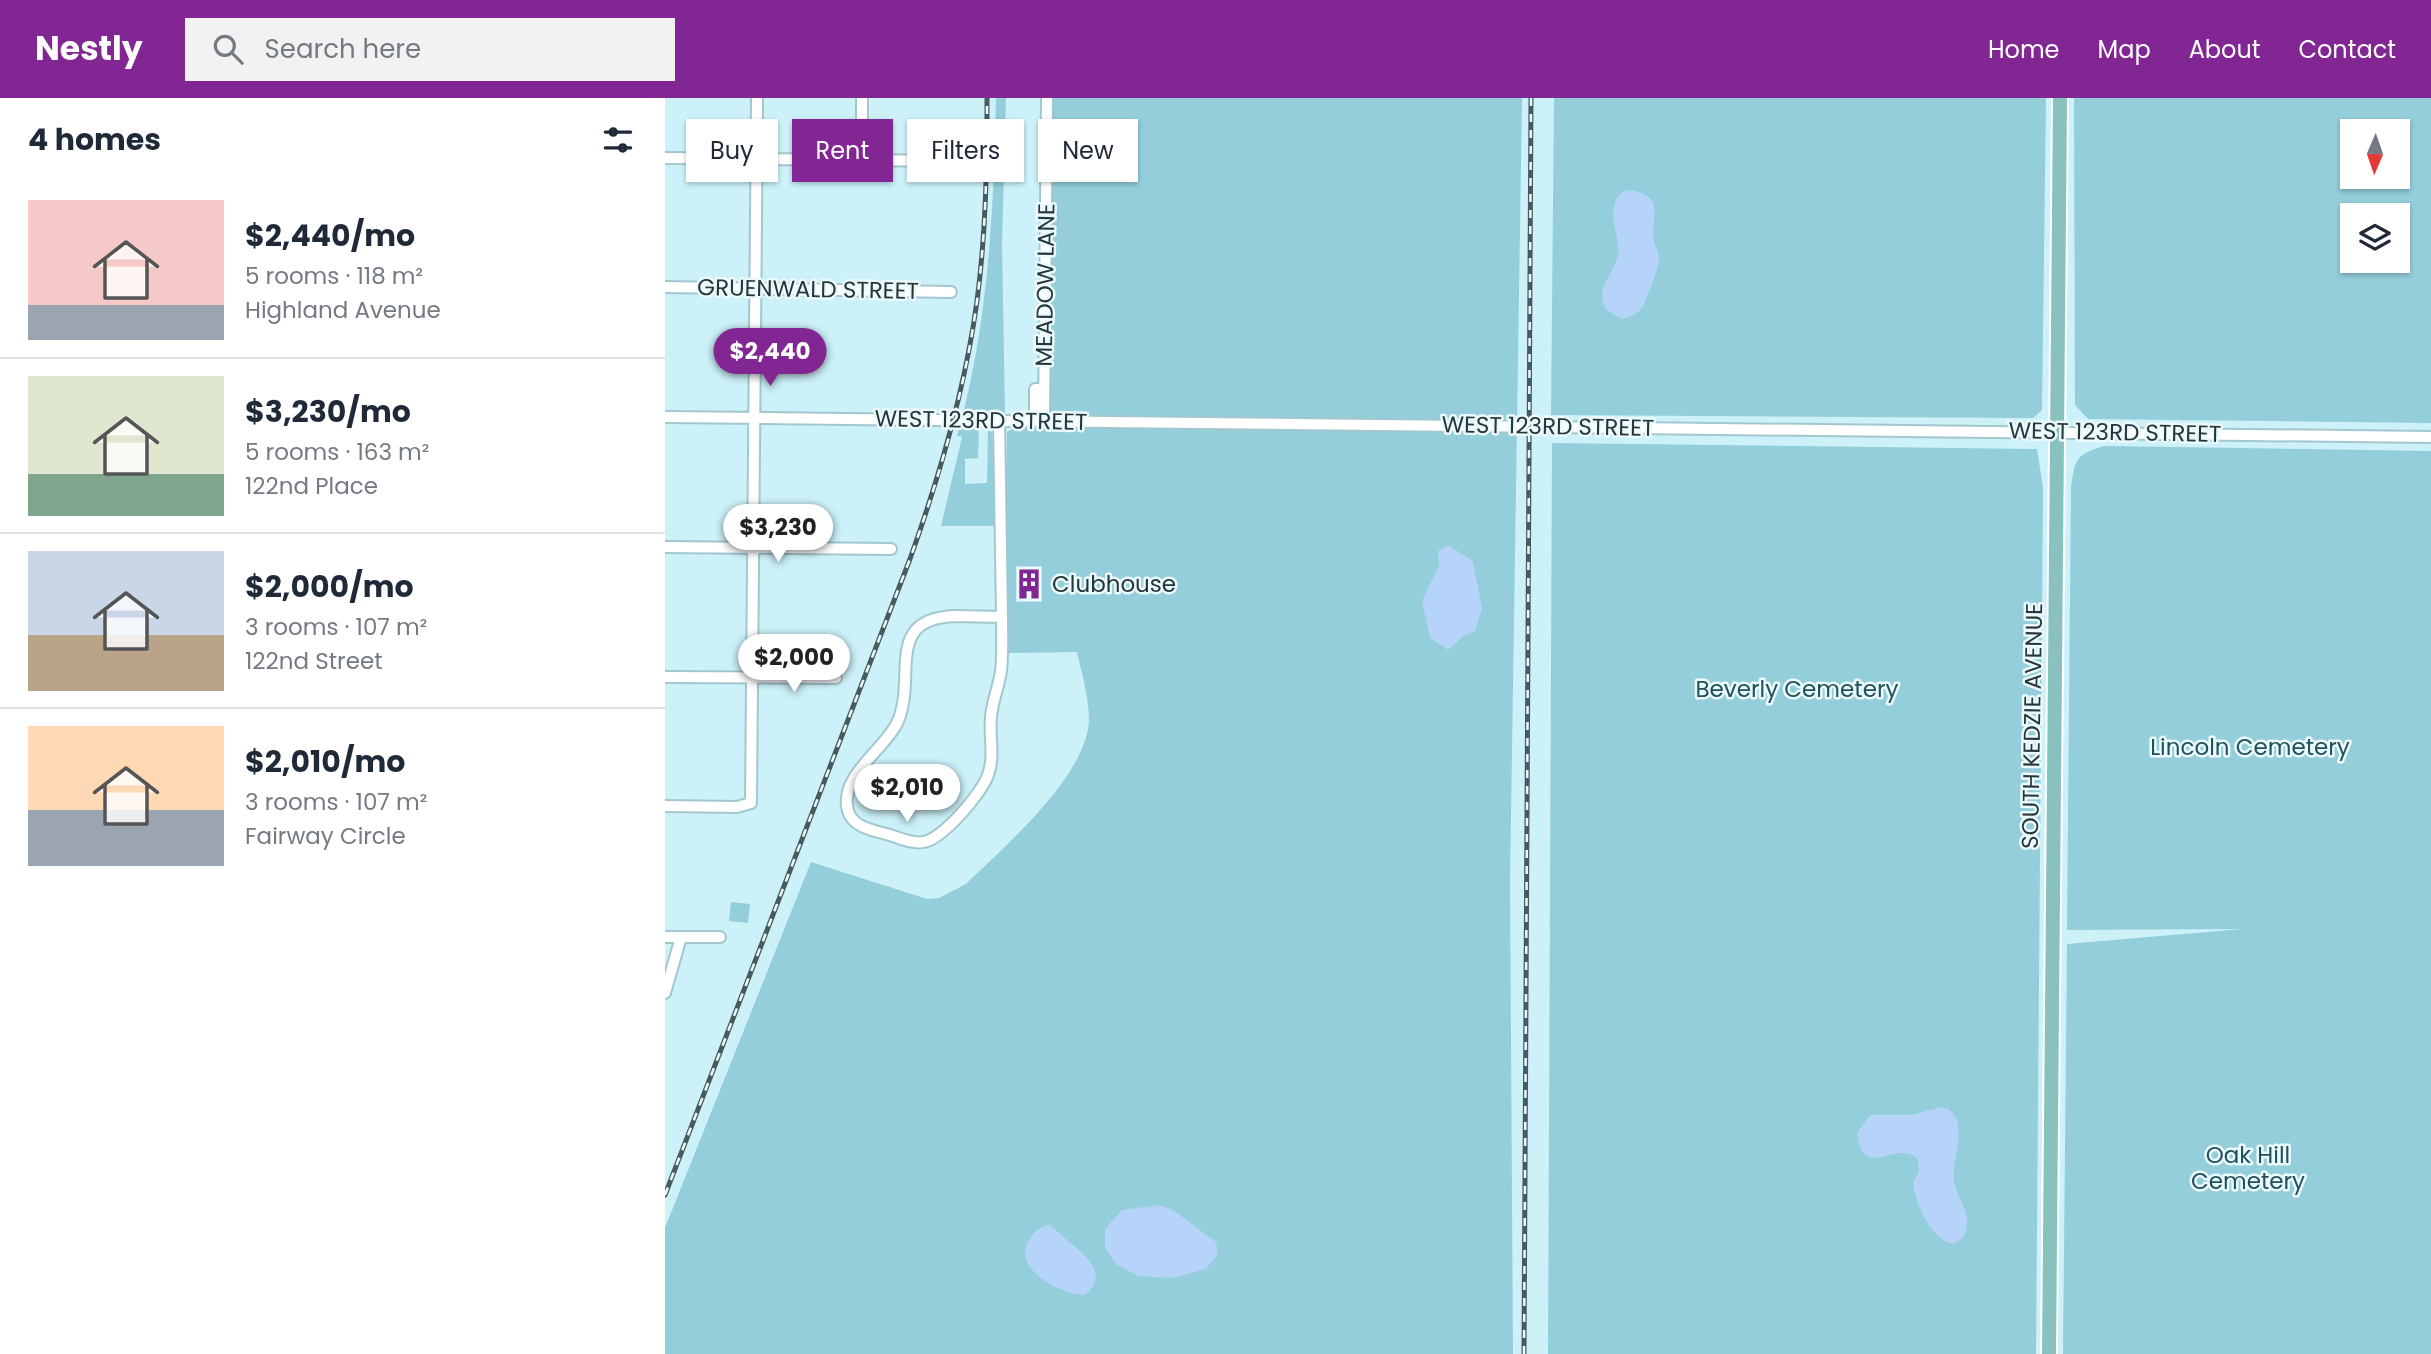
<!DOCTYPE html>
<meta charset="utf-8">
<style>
body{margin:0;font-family:Poppins,sans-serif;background:#f2f2f3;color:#1f2937;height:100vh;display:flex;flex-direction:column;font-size:26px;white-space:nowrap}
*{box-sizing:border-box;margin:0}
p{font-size:23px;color:#747a83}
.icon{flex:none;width:38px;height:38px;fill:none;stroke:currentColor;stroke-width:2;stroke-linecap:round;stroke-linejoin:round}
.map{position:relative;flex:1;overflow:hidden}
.drawer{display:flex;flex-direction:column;background:#fff;width:665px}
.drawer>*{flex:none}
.banner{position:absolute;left:21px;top:21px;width:665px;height:63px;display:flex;gap:14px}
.needle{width:46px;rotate:182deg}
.controls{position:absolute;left:1675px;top:21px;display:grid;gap:14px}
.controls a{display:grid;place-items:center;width:70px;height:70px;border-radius:0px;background:#fff;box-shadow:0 2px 5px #0004;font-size:35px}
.price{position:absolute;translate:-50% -60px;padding:0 16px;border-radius:24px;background:#fff;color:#222;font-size:23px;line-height:46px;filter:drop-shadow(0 2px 4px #0008)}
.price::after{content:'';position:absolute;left:50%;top:42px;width:21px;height:16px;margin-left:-10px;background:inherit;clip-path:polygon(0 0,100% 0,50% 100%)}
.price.selected{background:#812693;color:#fff}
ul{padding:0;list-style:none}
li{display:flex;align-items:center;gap:21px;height:175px;padding:0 28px}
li+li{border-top:2px solid #e0e1e3}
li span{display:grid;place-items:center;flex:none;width:196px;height:140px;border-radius:0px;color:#555}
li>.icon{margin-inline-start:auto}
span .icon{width:84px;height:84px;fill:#fffc;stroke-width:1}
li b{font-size:30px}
h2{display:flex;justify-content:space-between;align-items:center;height:84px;padding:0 28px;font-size:30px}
.pill{padding:0 24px;border-radius:0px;background:#fff;box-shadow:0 2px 5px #0004;font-size:24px;line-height:63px}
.pill.selected{background:#812693;color:#fff}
header{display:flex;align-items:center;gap:42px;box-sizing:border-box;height:98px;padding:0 35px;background:#812693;color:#fff}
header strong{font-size:33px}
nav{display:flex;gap:38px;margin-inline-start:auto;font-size:24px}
.search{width:490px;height:63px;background:#f2f2f3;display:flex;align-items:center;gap:18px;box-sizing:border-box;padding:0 24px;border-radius:0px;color:#747a83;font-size:26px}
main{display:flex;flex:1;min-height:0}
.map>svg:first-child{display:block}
</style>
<header>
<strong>Nestly</strong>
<div class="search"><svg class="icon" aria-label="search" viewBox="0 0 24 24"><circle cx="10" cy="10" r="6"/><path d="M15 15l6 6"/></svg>Search here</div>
<nav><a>Home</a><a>Map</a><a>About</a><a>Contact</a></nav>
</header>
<main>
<section class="drawer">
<h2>4 homes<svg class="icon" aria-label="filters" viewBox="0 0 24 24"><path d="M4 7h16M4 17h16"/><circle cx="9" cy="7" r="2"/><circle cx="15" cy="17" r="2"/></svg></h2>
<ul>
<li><span style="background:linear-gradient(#f6c9c9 75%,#9aa5b1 0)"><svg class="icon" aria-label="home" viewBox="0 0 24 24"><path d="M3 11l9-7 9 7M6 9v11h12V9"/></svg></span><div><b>$2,440/mo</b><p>5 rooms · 118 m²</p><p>Highland Avenue</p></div></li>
<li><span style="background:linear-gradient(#dfe7d0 70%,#7fa58c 0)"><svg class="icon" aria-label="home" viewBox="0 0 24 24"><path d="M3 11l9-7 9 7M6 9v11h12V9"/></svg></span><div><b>$3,230/mo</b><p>5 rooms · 163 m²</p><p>122nd Place</p></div></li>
<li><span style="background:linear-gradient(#c9d6e8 60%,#b9a48a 0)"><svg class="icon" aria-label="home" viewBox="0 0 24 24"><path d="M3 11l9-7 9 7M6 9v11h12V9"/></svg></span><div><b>$2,000/mo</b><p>3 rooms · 107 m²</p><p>122nd Street</p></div></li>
<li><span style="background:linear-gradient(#ffd9b3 60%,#9aa5b1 0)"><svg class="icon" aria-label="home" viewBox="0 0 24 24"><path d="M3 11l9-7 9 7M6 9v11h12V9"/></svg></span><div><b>$2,010/mo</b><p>3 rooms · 107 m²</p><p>Fairway Circle</p></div></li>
</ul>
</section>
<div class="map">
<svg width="1766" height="1256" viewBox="0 0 1766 1256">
<rect width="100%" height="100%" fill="#ccf1f9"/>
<!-- green -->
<path fill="#93ceda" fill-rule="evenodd" d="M 331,0 L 341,0 L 337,146 L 340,317 L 310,317 L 311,312 L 299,312 C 324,210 329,105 331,0 Z
M 387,0 L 857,0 L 845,783 L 848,1256 L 0,1256 L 0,1130 L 146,764 L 262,801 L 274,800 L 301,786 C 339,749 422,678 424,622 C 424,600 417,576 412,554 L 344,555 L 342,428 L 276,428 L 297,339 L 292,338 L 294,330 L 314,330 L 313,360 L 300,361 L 300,386 L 322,385 L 323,331 L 327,334 L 330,390 L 341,390 L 342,334 L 349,330 L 385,330 Z
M 889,0 L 1381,0 L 1377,312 L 1368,320 L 1361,320 L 886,317 Z
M 1409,0 L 1766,0 L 1766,325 L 1423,321 L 1410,307 ZM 1687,33 L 1732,33 L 1732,79 L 1687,79 ZM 1687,117 L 1732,117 L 1732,163 L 1687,163 Z
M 887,345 L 1372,351 L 1378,390 L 1371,1256 L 883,1256 Z
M 1439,348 L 1766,353 L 1766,1256 L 1398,1256 L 1402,846 L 1577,831 L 1402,832 L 1406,390 C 1410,361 1410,357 1439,348 Z
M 66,804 L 85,806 L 83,825 L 64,823 Z"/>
<!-- water -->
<path fill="#b6d3f9" d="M 967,92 C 1000,100 987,116 988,139 C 989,146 994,153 994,160 C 995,168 981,204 976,211 C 971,217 964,219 957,221 L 941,212 C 929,191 946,180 952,161 C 959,139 935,112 959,93 Z
M 783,447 L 808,463 L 817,510 L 810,533 L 800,537 L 783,552 L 765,540 L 757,503 L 774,468 L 773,453 Z
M 1276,1009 C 1308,1015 1286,1062 1289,1082 C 1292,1106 1310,1112 1298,1140 L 1288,1146 C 1267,1143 1250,1105 1248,1085 L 1254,1073 L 1252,1060 C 1232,1041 1198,1085 1192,1035 L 1205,1017 L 1247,1017 Z
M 494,1107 L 508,1112 L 551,1144 L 553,1156 L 541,1171 L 508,1180 L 474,1178 L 452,1167 L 440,1150 L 440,1131 L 457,1112 Z
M 384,1127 C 391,1131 396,1137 402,1142 C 419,1156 446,1176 420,1197 C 396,1197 342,1169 366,1139 C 371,1132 375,1129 384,1127 Z"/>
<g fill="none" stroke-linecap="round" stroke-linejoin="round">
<!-- minor casing -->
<g stroke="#a3c7cf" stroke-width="14">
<path id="minor" d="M 0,60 L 286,63
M 197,63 L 197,0
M 0,189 L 286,194
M 0,319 L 1766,339
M 334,322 L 337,519
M 370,323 L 370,291 L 379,291
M 379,323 L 382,0
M 0,449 L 226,451
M 291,518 L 337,519 C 337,537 338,555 336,573 C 334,588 327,604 326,619 C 324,639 330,658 323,677 C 317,695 276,743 258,744 C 248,746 237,741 228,738 C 213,733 188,731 183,713 C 173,678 221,651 233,623 C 252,578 218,520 291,518 Z
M 0,579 L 171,580
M 0,708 L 72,709 L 86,705 L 92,0
M 0,839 L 55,839
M 0,895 L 16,839"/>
</g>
<!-- major casing -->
<g stroke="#fff" stroke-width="18">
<path id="major" d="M 1384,1256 L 1395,0"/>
</g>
<!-- minor -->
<use href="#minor" stroke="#fff" stroke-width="10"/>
<!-- major -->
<use href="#major" stroke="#89c1be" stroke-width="14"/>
<!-- rail casing -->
<g stroke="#475a5e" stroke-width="5">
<path id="rail" d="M 0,1097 L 245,461 C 275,377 300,292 312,203 C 321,135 322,68 322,0
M 859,1256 L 866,0"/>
</g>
<!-- rail -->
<use href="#rail" stroke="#ebfafd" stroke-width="2.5" stroke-dasharray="8" stroke-linecap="butt"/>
</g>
<!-- icons -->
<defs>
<g id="building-bare" transform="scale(2.415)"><path d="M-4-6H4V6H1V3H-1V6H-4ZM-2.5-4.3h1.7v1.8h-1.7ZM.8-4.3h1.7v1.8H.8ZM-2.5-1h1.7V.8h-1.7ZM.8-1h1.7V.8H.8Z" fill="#812693" stroke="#ebfafd" stroke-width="2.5" paint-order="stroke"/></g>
</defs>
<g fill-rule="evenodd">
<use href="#building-bare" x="364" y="486"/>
</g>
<g text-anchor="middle" stroke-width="5" stroke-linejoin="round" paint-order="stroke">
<!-- street labels -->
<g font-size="23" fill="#273639" stroke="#ebfafd">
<text transform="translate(380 187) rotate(-89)" y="8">MEADOW LANE</text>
<text transform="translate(143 191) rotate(1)" y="8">GRUENWALD STREET</text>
<text transform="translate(316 322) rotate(1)" y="8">WEST 123RD STREET</text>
<text transform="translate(883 328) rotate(1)" y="8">WEST 123RD STREET</text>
<text transform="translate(1450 334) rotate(1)" y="8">WEST 123RD STREET</text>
<text transform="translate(1367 628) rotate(-89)" y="8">SOUTH KEDZIE AVENUE</text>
</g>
<!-- poi labels -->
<g font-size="23" fill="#273639" stroke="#ebfafd" text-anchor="start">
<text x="387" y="494">Clubhouse</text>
</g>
<!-- park labels -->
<g font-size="23" fill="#21515a" stroke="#ebfafd">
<text x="1132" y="599">Beverly Cemetery</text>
<text x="1585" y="657">Lincoln Cemetery</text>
<text x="1583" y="1065">Oak Hill<tspan x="1583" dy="26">Cemetery</tspan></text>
</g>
</g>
</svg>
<div class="controls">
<a><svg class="needle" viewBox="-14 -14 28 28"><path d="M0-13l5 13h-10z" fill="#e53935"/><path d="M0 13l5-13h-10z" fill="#747a83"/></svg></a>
<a><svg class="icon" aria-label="layers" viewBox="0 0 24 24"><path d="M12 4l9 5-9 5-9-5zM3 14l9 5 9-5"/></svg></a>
</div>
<b class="price selected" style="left:105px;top:290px">$2,440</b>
<b class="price" style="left:113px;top:466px">$3,230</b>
<b class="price" style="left:129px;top:596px">$2,000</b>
<b class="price" style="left:242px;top:726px">$2,010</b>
<div class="banner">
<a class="pill">Buy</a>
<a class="pill selected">Rent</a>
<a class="pill">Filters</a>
<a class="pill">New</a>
</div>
</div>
</main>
